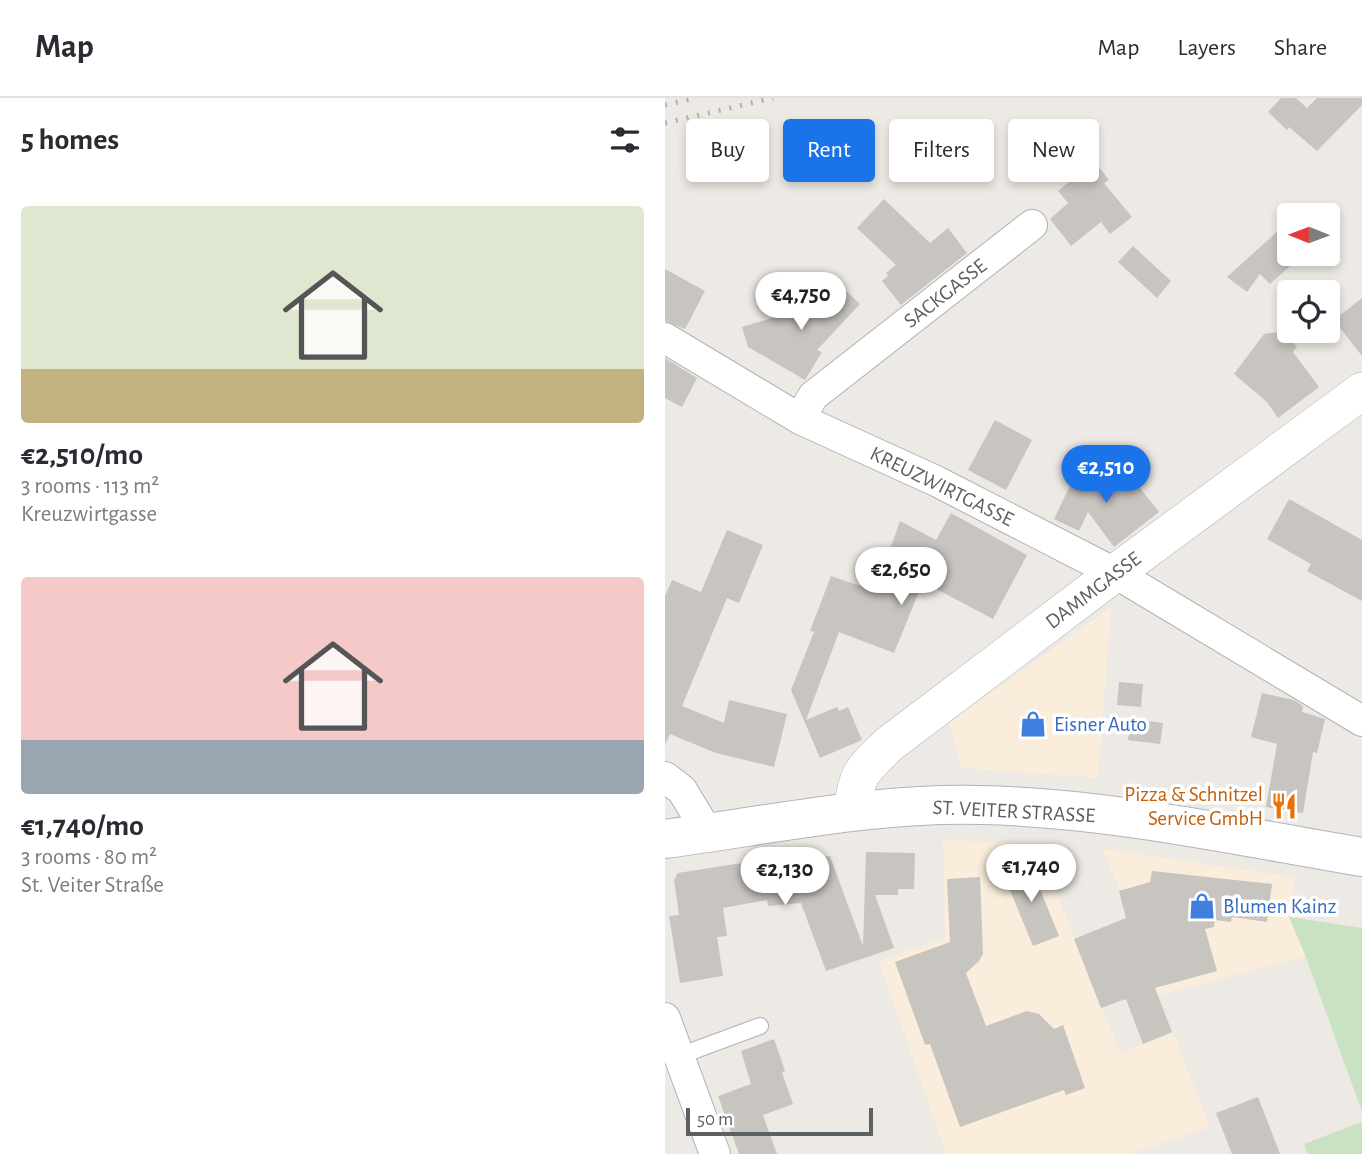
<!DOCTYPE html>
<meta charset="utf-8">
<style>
body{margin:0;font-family:"Alegreya Sans",sans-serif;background:#f2f2f3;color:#2b2b33;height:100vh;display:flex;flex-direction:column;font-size:26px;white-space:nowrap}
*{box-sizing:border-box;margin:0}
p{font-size:23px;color:#7c7c81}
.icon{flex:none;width:38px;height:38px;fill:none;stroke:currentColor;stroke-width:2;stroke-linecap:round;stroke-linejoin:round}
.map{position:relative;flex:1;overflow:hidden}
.sheet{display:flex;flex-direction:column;background:#fff;width:665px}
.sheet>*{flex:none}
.hud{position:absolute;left:21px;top:21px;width:570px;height:63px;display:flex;gap:14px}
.needle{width:46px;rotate:271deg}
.controls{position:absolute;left:612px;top:105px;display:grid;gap:14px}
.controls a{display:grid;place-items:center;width:63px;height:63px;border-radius:7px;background:#fff;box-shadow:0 4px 10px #0003;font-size:35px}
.scale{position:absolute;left:21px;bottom:18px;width:187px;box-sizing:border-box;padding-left:7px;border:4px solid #5c6063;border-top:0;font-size:19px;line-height:24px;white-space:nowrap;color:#5c6063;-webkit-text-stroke:5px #fff;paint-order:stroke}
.price{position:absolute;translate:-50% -60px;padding:0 16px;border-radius:24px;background:#fff;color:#222;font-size:23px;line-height:46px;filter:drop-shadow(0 2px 4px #0008)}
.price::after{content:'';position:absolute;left:50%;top:42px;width:21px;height:16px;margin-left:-10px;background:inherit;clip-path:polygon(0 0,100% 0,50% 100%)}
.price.current{background:#1a73e8;color:#fff}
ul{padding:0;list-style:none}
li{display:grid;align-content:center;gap:14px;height:371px;padding:0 21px}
li span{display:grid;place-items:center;height:217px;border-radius:7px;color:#555}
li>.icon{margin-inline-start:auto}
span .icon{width:126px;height:126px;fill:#fffc;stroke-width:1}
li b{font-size:30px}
h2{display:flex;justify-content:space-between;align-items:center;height:84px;padding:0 21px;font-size:30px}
.pill{padding:0 24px;border-radius:7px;background:#fff;box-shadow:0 4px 10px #0003;font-size:24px;line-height:63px}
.pill.current{background:#1a73e8;color:#fff}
header{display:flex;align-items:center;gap:42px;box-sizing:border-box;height:98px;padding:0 35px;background:#fff;border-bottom:2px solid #e1e1e2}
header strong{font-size:33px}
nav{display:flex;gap:38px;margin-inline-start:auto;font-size:24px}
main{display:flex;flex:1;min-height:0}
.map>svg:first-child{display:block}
</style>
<header>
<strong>Map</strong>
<nav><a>Map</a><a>Layers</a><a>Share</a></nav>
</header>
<main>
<section class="sheet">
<h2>5 homes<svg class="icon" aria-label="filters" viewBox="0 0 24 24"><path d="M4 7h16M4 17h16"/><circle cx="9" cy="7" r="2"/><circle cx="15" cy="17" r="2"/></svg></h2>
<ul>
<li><span style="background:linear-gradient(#dfe7d0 75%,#c2b280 0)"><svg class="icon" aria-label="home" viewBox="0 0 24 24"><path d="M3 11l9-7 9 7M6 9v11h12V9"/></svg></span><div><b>€2,510/mo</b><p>3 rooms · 113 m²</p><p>Kreuzwirtgasse</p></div></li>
<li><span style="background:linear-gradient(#f6c9c9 75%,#9aa5b1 0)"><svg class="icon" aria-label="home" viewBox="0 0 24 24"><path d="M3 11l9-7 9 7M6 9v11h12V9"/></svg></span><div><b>€1,740/mo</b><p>3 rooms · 80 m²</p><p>St. Veiter Straße</p></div></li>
</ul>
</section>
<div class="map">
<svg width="697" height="1056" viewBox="0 0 697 1056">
<rect width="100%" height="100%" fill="#ede9e4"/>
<!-- commercial -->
<path fill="#faeddb" d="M 446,509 L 433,680 L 296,670 L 284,625 Z
M 278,742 L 372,745 L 455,955 L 508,935 L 545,1029 L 465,1056 L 281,1056 L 214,863 L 280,840 Z
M 438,751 L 630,779 L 624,819 L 641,859 L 493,897 L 470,830 Z"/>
<!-- green -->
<path fill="#c8e2c2" d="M 624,819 L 697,830 L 697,1014 L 641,859 Z
M 697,1024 L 697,1056 L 643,1056 L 639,1046 Z"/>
<!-- building -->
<path fill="#c8c4c0" d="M 616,0 L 631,0 L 642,10 L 652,0 L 697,0 L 697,7 L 652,53 L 624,29 L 622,32 L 603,14 Z
M 429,63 L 444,82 L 439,85 L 467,119 L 445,136 L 436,124 L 406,148 L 385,121 L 403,105 L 393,93 Z
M 219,101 L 265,145 L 283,130 L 302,155 L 236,207 L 217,183 L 223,178 L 221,175 L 231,167 L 192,130 Z
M 625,122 L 625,168 L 605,186 L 595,176 L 582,194 L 562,179 Z
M 468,148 L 506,183 L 492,200 L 453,164 Z
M 0,171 L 40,193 L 20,231 L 0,223 Z
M 170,183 L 195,206 L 152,252 L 157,254 L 140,282 L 83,249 L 77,229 L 151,207 L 149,206 Z
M 697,200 L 697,258 L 669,222 Z
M 613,234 L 632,248 L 628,254 L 654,289 L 613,320 L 602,304 L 569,276 L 599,236 Z
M 0,260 L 32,280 L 17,309 L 0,300 Z
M 330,322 L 367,342 L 341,392 L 303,372 Z
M 415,367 L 458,388 L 467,380 L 494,414 L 449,449 L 423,414 L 414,433 L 389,421 Z
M 624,401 L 697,442 L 697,503 L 642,473 L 646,466 L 602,441 Z
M 286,415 L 362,457 L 328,521 L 258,484 L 229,555 L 174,534 L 141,622 L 172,609 L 174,613 L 183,609 L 197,642 L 155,660 L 126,592 L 149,534 L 145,533 L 166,478 L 210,493 L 235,423 L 271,442 Z
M 62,432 L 98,447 L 74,505 L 62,500 L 17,608 L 59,625 L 64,602 L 122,616 L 109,669 L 51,655 L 5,636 L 0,647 L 0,498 L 7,482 L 36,494 Z
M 454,584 L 478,586 L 476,609 L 452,607 Z
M 597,595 L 629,602 L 638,608 L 637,614 L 660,621 L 652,655 L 648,654 L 638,715 L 601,709 L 612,646 L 586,639 Z
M 466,621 L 498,625 L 495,646 L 463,642 Z
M 201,754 L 250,755 L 249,791 L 233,791 L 233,797 L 210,797 L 229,850 L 161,873 L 136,805 L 103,808 L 102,802 L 58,810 L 62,838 L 52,839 L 58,878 L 15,885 L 4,818 L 14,817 L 9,782 L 13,775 L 70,766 L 165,758 L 198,848 Z
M 364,764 L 394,838 L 368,848 L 338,775 Z
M 487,773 L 607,786 L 602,824 L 567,819 L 566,824 L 550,822 L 549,829 L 540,831 L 552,873 L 490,890 L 507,934 L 478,946 L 461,901 L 436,910 L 409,841 L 461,820 L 454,793 L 485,784 Z
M 315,779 L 318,856 L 314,863 L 301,875 L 321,928 L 362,913 L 374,916 L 389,931 L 398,927 L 420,990 L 401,997 L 399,992 L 295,1029 L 265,946 L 260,947 L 230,864 L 285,844 L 282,781 Z
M 109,941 L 120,973 L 117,975 L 128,1006 L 98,1017 L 112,1056 L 74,1056 L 53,998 L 86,986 L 76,953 Z
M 593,999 L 615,1056 L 567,1056 L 551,1015 Z"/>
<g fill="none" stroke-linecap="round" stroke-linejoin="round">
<!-- service casing -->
<g stroke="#afb2b5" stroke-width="18">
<path id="service" d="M 14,958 L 95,928"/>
</g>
<!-- minor casing -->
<g stroke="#afb2b5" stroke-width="32">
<path id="minor" d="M 0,240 L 135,321 L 271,383 L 450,475 L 697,623
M 135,321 L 148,298 L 367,127
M 0,679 L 17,692 L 43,735
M 0,920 L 50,1056"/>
</g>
<!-- tertiary casing -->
<g stroke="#afb2b5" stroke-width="38">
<path id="tertiary" d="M 187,712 C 193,673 196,674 223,647 L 450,475 L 697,293"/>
</g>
<!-- secondary casing -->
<g stroke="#b0b4b7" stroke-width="40">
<path id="secondary" d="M 0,741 C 106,727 210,704 317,707 C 445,710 572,738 697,759"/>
</g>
<!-- service -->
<use href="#service" stroke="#fff" stroke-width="16"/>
<!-- minor -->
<use href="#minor" stroke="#fff" stroke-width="30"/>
<!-- tertiary -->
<use href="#tertiary" stroke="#fff" stroke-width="37"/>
<!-- secondary -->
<use href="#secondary" stroke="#fff" stroke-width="38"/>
<!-- rail -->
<path stroke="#b0b1b1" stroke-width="5" stroke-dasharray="2 9" stroke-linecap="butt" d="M 0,7 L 30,0
M 0,25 L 108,0"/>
</g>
<!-- icons -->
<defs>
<g id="shop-bare" transform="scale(2.1)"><path d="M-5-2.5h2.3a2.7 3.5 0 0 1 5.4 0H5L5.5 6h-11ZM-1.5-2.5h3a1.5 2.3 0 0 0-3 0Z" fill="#3f7fe0" stroke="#fff" stroke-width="2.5" paint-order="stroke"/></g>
<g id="restaurant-bare" transform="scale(2.1)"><path d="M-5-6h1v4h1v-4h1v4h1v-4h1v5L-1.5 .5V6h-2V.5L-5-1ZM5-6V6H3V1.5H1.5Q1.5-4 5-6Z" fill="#e8710a" stroke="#fff" stroke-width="2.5" paint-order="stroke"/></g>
</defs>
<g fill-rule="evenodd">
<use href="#shop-bare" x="368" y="626"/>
<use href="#restaurant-bare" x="619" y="708"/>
<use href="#shop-bare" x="537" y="808"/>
</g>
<g text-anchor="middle" stroke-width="7" stroke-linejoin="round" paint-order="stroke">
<!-- street labels -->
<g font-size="21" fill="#5c6063" stroke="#fff">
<text transform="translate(280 195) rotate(-38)" y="7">SACKGASSE</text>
<text transform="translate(277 388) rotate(26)" y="7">KREUZWIRTGASSE</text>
<text transform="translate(428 492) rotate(-37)" y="7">DAMMGASSE</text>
<text transform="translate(349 713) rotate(3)" y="7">ST. VEITER STRASSE</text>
</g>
<!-- shop labels -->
<g font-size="21" fill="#366cbe" stroke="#fff" text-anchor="start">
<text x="389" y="633">Eisner Auto</text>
<text x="558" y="815">Blumen Kainz</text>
</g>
<!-- food labels -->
<g font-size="21" fill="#c56008" stroke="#fff" text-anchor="end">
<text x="598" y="703">Pizza &amp; Schnitzel<tspan x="598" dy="24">Service GmbH</tspan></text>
</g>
</g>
</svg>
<div class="controls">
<a><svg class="needle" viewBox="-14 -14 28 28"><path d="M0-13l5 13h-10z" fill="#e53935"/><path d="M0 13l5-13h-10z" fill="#7c7c81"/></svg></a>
<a><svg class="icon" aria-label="locate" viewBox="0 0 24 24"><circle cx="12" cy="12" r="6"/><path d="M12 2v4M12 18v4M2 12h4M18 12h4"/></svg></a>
</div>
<div class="scale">50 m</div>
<b class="price" style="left:136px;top:234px">€4,750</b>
<b class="price current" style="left:441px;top:407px">€2,510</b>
<b class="price" style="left:236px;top:509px">€2,650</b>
<b class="price" style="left:366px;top:806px">€1,740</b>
<b class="price" style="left:120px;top:809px">€2,130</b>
<div class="hud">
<a class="pill">Buy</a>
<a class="pill current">Rent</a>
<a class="pill">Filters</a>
<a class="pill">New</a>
</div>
</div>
</main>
